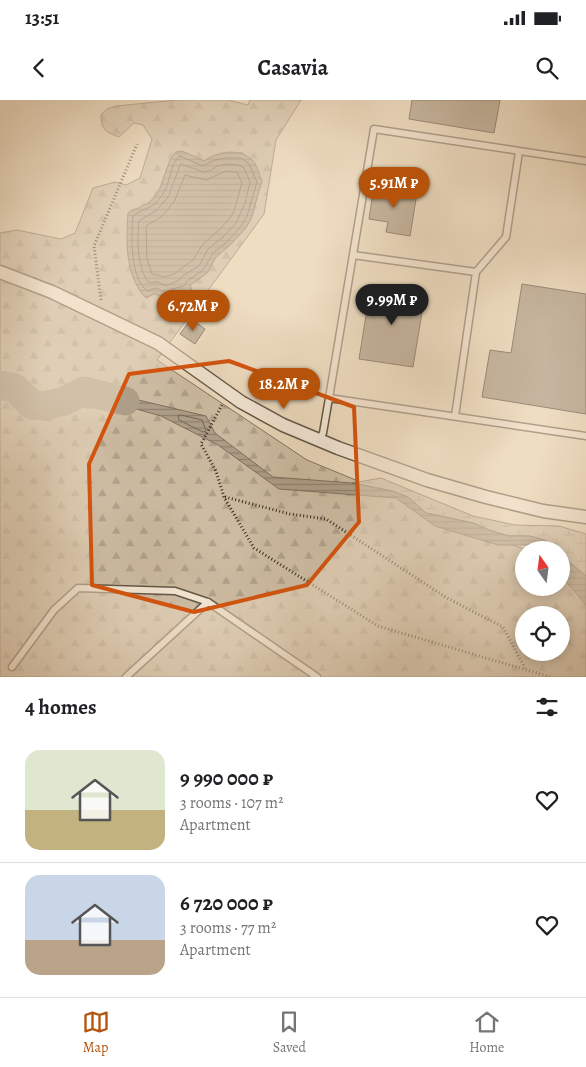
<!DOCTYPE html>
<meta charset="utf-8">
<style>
body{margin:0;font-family:Alegreya,serif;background:#f6f6f6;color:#202124;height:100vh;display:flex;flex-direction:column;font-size:19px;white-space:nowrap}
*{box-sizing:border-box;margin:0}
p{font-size:16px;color:#757577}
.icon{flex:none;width:28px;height:28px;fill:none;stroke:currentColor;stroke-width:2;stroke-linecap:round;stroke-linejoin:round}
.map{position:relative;height:577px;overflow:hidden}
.panel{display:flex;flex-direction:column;background:#fff;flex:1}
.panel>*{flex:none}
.needle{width:32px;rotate:346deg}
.controls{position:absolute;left:515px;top:441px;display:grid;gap:10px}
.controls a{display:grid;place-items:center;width:55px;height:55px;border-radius:50%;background:#fff;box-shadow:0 2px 12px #0003;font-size:25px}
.price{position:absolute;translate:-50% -42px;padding:0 11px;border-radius:18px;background:#b45309;color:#fff;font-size:16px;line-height:32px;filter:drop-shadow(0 1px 2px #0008)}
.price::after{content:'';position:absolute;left:50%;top:30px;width:15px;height:11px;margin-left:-8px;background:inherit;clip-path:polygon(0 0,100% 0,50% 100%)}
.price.on{background:#222;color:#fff}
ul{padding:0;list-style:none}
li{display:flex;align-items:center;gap:15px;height:125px;padding:0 25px}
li+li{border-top:1px solid #e0e0e0}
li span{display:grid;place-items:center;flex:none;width:140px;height:100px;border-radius:15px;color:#555}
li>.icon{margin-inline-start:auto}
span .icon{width:60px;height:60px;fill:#fffc;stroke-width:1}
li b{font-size:21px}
h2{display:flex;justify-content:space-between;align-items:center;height:60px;padding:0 25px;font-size:21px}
.status{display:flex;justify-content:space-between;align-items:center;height:35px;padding:0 25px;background:#fff;direction:ltr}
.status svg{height:14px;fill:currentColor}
header{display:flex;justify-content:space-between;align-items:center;height:65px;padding:0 25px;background:#fff;font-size:22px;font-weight:700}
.dock{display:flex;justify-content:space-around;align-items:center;height:70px;border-top:1px solid #e0e0e0;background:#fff;font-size:14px;color:#757577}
.dock a{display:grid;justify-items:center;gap:2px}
.dock .on{color:#b45309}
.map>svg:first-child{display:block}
</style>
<div class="status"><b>13:51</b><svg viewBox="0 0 49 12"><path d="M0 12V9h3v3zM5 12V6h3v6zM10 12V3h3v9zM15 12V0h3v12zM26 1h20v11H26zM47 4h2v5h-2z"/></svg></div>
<header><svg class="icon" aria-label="back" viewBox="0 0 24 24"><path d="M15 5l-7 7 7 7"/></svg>Casavia<svg class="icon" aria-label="search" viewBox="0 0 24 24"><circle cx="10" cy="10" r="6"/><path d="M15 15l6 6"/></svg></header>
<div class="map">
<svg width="586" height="577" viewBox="0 0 586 577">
<defs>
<pattern id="forest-firs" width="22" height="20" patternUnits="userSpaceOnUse" patternTransform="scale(1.25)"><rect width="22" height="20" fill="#cfbfa6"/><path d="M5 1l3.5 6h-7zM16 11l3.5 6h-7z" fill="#b2a48f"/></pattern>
<pattern id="wetland-marsh" width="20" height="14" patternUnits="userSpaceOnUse" patternTransform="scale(1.25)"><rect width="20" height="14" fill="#cfbfa6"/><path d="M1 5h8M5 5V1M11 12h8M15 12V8" fill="none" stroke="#b2a48f"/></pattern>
<pattern id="water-rules" width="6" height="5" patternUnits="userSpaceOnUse" patternTransform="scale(1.25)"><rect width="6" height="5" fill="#afa08b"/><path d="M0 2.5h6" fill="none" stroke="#8f8371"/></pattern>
</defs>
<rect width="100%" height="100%" fill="#efddc2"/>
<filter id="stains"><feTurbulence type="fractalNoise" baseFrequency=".004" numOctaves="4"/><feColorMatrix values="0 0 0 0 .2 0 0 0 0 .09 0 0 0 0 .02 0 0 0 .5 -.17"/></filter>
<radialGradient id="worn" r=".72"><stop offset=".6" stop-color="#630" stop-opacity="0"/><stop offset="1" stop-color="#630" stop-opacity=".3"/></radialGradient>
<!-- forest -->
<path fill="url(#forest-firs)" stroke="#827463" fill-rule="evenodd" d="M 178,0 L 228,0 L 248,5 L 250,0 L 301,0 L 276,40 L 264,114 L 157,260 L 307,360 L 526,450 L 524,450 L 524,488 L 561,488 L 561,461 L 586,468 L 586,577 L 0,577 L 0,133 L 17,130 L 61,139 L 75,133 L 93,88 L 115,82 L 126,85 L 140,78 L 152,39 L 143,25 L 134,23 L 119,37 C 106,32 101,30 101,15 L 107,9 L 116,6 ZM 182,51 L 204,61 C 217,52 228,53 243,53 L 255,106 L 251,119 L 245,129 L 230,145 L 216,157 L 207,173 L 182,191 L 174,193 L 170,197 L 155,193 L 146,198 C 125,176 125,138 131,110 L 140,108 L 150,102 L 159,91 L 167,68 ZM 524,515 L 561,515 L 561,552 L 524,552 Z"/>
<!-- wetland -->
<path fill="url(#wetland-marsh)" stroke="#827463" d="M 381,378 L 473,416 L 515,425 L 559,426 L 586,434 L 586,476 L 561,455 L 561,450 L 556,450 L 547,441 L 530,436 L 509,436 L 491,431 L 473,423 L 426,413 L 408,397 L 392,391 L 352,383 Z"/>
<!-- water -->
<path fill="url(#water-rules)" stroke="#7e7160" d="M 182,51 L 204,61 C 217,52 239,47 252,60 C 257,64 259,74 262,81 L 251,119 L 245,129 L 230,145 L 216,157 L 207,173 L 190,185 L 192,190 L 174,193 L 165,199 L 155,193 L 146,198 C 125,176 126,142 128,113 L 150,102 L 159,91 L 170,60 L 176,52 Z
M 0,281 L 12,284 L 37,301 L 96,290 L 206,316 L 215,333 L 273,377 L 352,383 L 392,391 L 408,397 L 426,413 L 473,423 L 491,431 L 509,436 L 530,436 L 547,441 L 556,450 L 539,450 L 535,445 L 498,445 L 435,426 L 396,398 L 279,389 L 218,345 L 161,316 L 87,295 L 39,310 L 17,293 L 0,289 Z
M 561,455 L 586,476 L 586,505 L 561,476 Z"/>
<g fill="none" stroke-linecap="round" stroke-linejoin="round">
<!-- shore -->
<path stroke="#726556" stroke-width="1" d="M 180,56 L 203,66 L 215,60 L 225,58 L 241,58 L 249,64 L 257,82 L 247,116 L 241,126 L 227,142 L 213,153 L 203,170 L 187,181 L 184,186 L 172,189 L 167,193 L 156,188 L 147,191 C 130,177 131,137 133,116 C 145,107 155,109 164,92 C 171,81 169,65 180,56 Z
M 181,64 L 204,72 L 210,71 L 217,66 L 226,64 L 239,65 L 244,68 L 250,82 L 245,103 L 236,123 L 223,137 L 208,149 L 199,166 L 184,175 L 179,180 L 166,186 L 157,182 L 149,183 C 137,168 137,139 139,121 L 157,110 L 168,97 Z
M 226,71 L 237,72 L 242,83 L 234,111 L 230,118 L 218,131 L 203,144 L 193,160 L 174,174 L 165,177 L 152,174 L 147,159 L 146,126 L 162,116 L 174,102 L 185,75 L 206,80 Z
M 181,315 L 202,320 L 206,331 L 203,332 L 179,320 L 178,316 Z"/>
<!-- river -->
<path stroke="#afa08b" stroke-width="29" d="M 0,285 L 15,288 L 32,305 L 45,306 L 64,301 L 84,291 L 125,301"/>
</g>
<!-- building -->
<path fill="#958774" stroke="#342a20" d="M 412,0 L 500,0 L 494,33 L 409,19 Z
M 374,86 L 417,93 L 410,136 L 386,132 L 388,122 L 369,119 Z
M 522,184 L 586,194 L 586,314 L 482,297 L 490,250 L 511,253 Z
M 371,185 L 425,194 L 413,267 L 359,259 Z
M 191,219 L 205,229 L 195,244 L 180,234 Z"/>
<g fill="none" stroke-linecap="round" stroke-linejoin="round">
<!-- service casing -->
<g stroke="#635748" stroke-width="9">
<path id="service" d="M 353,155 L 476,172
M 329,298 L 586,336
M 455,316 L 476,172 L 506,137 L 519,52
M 319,340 L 323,333 L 329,298 L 374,29 L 586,61
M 12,567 L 54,510 L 78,488 L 175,491 L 208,502 L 317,577
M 126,577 L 208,502"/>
</g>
<!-- minor casing -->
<g stroke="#635748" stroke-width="15">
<path id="minor" d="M 0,172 L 52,192 L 158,243 L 241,302 L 283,325 L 338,348 L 427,380 L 486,397 L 543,411 L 586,417"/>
</g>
<!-- path -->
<path stroke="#342a20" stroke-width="3" stroke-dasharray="1 2.5" stroke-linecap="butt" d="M 101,200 L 94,146 L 137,44
M 222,305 L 201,344 L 216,371 L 224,397 L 254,448 L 378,526 L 550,577
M 225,397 L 290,414 L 326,419 L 447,498 L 503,527 L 525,568"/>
<!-- service -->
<use href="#service" stroke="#f5e9d7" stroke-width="6"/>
<!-- minor -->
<use href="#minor" stroke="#f5e9d7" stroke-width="12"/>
</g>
<!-- marked area -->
<path d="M0 0H586V577H0ZM 229,261 L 354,307 L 359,422 L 307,485 L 194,512 L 92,485 L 89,364 L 129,274 Z" fill="#efddc2" fill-opacity=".55" fill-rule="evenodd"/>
<path fill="none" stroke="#d6540e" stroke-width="4" stroke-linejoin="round" d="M 229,261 L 354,307 L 359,422 L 307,485 L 194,512 L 92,485 L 89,364 L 129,274 Z"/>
<rect width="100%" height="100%" filter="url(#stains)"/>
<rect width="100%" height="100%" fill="url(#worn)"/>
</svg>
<div class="controls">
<a><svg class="needle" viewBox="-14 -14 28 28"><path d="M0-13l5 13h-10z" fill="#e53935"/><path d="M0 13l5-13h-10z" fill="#757577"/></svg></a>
<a><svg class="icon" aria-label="locate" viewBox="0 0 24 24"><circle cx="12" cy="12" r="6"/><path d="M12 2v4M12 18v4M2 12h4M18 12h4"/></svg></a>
</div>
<b class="price" style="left:394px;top:109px">5.91M ₽</b>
<b class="price on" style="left:392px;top:226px">9.99M ₽</b>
<b class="price" style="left:193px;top:232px">6.72M ₽</b>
<b class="price" style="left:284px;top:310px">18.2M ₽</b>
</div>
<section class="panel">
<h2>4 homes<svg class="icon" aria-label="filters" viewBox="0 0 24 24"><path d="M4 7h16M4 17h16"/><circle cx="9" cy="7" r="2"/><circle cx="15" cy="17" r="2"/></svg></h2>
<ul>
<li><span style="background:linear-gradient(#dfe7d0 60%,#c2b280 0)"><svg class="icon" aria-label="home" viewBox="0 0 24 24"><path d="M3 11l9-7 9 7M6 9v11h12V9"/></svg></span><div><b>9 990 000 ₽</b><p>3 rooms · 107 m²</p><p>Apartment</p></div><svg class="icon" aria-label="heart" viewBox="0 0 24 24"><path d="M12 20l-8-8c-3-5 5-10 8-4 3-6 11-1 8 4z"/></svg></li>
<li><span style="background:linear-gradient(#c9d6e8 65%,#b9a48a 0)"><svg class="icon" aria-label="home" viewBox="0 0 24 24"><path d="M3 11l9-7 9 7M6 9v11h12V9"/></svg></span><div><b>6 720 000 ₽</b><p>3 rooms · 77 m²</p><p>Apartment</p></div><svg class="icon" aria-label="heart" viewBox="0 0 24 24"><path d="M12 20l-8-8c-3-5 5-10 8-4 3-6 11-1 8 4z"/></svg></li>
</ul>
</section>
<nav class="dock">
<a class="on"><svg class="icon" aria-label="map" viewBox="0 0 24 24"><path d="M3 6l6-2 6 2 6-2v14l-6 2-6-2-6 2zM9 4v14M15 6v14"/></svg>Map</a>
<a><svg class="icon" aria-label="saved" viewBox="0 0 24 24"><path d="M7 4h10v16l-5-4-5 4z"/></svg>Saved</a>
<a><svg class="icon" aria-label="home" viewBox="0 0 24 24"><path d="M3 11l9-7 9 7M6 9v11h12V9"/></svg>Home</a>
</nav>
